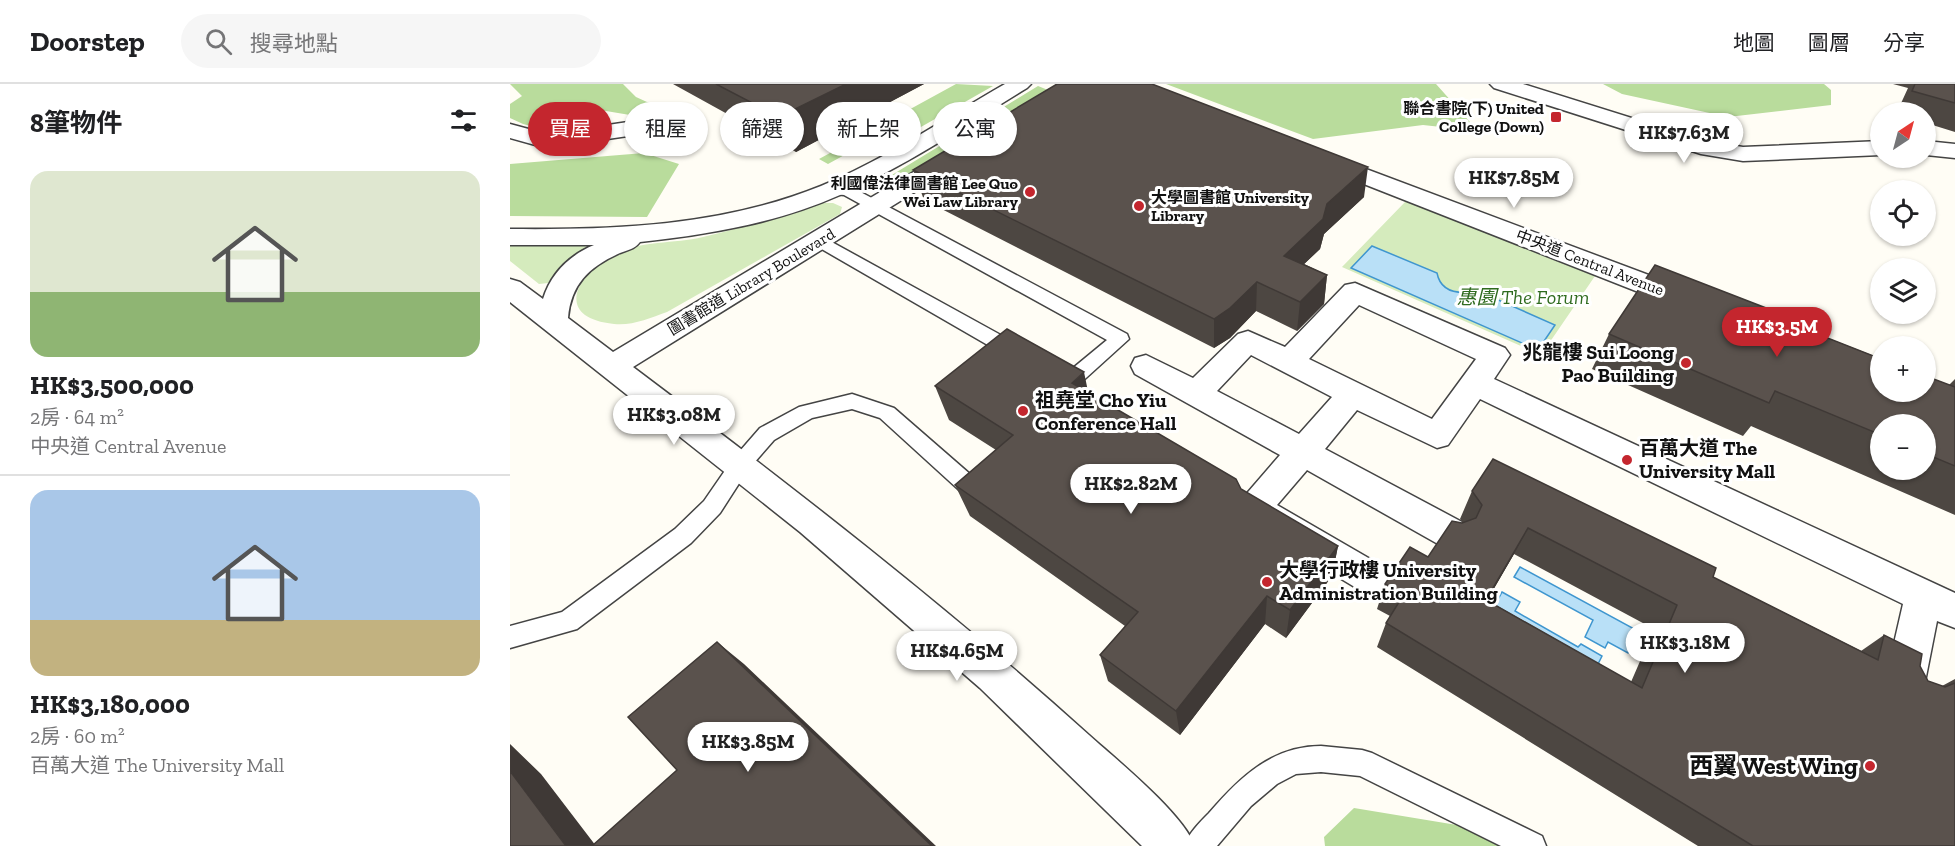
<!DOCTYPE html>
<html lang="zh-TW">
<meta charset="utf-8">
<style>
body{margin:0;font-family:"Zilla Slab","Noto Sans TC",serif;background:#f6f6f6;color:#202124;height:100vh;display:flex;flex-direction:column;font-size:22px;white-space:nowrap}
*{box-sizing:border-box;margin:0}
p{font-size:20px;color:#757577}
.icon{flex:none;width:33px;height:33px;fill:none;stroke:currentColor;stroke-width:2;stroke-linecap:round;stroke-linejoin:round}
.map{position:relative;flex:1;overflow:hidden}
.panel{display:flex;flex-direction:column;background:#fff;width:510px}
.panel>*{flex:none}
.hud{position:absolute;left:18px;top:18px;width:570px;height:54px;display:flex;gap:12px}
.needle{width:39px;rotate:36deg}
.controls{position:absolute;left:1360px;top:18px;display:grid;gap:12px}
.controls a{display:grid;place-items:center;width:66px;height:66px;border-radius:50%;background:#fff;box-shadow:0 2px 4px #0004;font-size:30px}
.price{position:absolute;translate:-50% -51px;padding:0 14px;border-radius:21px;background:#fff;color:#222;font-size:20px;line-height:39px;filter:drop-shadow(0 2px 3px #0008)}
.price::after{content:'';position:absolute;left:50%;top:36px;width:18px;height:14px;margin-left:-9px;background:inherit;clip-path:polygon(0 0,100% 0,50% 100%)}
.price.on{background:#c4262e;color:#fff}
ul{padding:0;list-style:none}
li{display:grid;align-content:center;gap:12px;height:318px;padding:0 30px}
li+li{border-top:2px solid #e0e0e0}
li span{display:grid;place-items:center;height:186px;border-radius:18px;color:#555}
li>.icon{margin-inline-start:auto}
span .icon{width:108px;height:108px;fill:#fffc;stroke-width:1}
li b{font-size:26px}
h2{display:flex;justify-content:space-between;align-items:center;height:72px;padding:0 30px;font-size:26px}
.pill{padding:0 21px;border-radius:27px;background:#fff;box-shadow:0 2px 4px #0004;font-size:21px;line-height:54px}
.pill.on{background:#c4262e;color:#fff}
header{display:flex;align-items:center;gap:36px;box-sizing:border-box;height:84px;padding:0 30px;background:#fff;border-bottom:2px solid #e0e0e0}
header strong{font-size:28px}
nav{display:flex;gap:33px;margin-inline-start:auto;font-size:21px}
.search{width:420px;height:54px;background:#f6f6f6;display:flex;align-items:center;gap:15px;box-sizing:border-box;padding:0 21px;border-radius:33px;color:#757577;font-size:22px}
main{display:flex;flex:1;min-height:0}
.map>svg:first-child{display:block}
</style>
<header>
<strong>Doorstep</strong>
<div class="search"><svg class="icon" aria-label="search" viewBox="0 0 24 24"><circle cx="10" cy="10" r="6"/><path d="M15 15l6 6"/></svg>搜尋地點</div>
<nav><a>地圖</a><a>圖層</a><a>分享</a></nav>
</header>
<main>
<section class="panel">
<h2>8筆物件<svg class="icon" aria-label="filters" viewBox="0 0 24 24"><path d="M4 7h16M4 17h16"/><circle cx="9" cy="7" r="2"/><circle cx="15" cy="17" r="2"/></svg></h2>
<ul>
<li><span style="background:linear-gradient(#dfe7d0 65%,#8fb573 0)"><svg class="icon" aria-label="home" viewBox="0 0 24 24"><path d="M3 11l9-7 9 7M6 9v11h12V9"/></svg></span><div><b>HK$3,500,000</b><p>2房 · 64 m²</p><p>中央道 Central Avenue</p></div></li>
<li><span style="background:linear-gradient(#a9c7e8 70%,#c2b280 0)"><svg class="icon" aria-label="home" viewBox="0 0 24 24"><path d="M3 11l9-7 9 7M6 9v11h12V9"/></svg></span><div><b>HK$3,180,000</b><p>2房 · 60 m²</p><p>百萬大道 The University Mall</p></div></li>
</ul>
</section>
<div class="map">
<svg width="1445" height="762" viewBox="0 0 1445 762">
<rect width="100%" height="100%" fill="#fffdf5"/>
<!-- green -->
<path fill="#d5ebbd" d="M 896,117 L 1085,192 L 1031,271 L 832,183 Z
M 307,119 L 323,119 L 332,123 L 330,130 L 157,228 C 140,234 122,242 104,240 C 44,234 65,191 103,171 C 131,156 164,160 193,153 C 232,144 270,132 307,119 Z
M 76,160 L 76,166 L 38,199 L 29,200 L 0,177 L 0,162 Z"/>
<!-- forest -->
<path fill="#b9dc9c" d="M 0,0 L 113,0 L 126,13 L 192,43 L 90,26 L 48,49 L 13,40 L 0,34 L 0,20 L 12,12 Z
M 446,0 L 483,2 L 374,64 L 360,57 L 318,80 L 309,75 Z
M 656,0 L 926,0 L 968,47 L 913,41 L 803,55 Z
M 1093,0 L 1314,0 L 1321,6 L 1321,21 L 1218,33 L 1112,10 Z
M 528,2 L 543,8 L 387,105 L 372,97 Z
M 134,69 L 169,80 L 137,133 L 0,132 L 0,80 Z
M 844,724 L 965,744 L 994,762 L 815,762 L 814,753 Z"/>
<!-- water -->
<path fill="#b9e0f7" stroke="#3f96cf" stroke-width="1.5" d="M 862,162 L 927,189 C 931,210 952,210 968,207 L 1045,241 L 1028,266 L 841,184 Z
M 1010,483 L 1128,547 L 1118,569 L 1098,558 L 1095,564 L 1075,553 L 1083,536 L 1004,493 Z
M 992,508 L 1010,518 L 1005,527 L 1068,563 L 1071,560 L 1092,572 L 1086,584 L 976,538 Z"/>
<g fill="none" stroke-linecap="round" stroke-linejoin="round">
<!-- service casing -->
<g stroke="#444" stroke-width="3">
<path id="service" d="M 319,101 L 343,104 L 617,250 L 619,255 L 566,303 C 556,306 545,302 539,293 L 542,288 L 549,286 L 557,289 L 597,256 L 334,111 L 313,109 L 311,106 L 313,103 Z
M 309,151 L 516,265 L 518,270 L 516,275 L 502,275 L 303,160 L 301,156 L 303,152 Z
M 342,310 L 384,324 L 476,404 L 479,410 L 476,416 L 468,419 L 460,416 L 370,334 L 342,325 L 302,334 L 264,356 L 237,387 L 210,429 L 181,459 L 67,545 L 0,564 L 0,542 L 52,528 L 165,445 L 194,417 L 223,375 L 250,344 L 289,323 Z
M 811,662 L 852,666 L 862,669 L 1032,752 L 1036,762 L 991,762 L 850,692 L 811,688 L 786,690 L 767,700 L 741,722 L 707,762 L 674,762 C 679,749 689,739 699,729 C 729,694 762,662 811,662 Z"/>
</g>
<!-- pedestrian casing -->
<g stroke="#444" stroke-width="3">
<path id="pedestrian" d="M 845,199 L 995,264 L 1000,271 L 984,295 L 1445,509 L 1445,544 L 1427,537 L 1414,603 L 1408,617 L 1394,622 L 1380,617 L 1374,603 L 1393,520 L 970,315 L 938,361 L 927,364 L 847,326 L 815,365 L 952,438 L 958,449 L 952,460 L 940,464 L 928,460 L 797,386 L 767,421 L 874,483 L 879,494 L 874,505 L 861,510 L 848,505 L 732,435 L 727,425 L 732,415 L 770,371 L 625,290 L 621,282 L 625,274 L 636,271 L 683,294 L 728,250 L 738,247 L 775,263 L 835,201 ZM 849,221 L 966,275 L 922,335 L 799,275 ZM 741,271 L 822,313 L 789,350 L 707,307 Z"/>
</g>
<!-- minor casing -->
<g stroke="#444" stroke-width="3">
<path id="minor" d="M 495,0 L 521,0 L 517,4 C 456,41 396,82 330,111 C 267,139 198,151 130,158 C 125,165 118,166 110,169 C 79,183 61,200 58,234 L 103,268 L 437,68 L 453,68 L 457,73 L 453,78 L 123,283 C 280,401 434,520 579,651 C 608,677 672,729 685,762 L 632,762 L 470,604 L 290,448 L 0,218 L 0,195 L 10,198 L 33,215 C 41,189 60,171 84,161 L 0,161 L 0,145 C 105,146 212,142 311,102 C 376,75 434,35 495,0 Z
M 980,0 L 1013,0 L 1195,57 L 1233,63 L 1371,57 L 1371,71 L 1233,77 L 1191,70 L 984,4 Z
M 118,38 L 168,41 L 171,46 L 168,51 L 118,52 L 36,64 L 0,54 L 0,40 L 37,50 Z
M 1416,57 L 1445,60 L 1445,74 L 1416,71 Z
M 816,70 L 1184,208 L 1188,215 L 1184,222 L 1174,224 L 1164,222 L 808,82 L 804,77 L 808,72 Z"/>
</g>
<!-- service -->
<use href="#service" fill="#fff" fill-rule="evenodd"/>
<!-- pedestrian -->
<use href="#pedestrian" fill="#fff" fill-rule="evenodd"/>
<!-- minor -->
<use href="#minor" fill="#fff" fill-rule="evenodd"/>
</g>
<!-- wall -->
<path fill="#4d4742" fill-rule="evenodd" d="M 163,0 L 414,0 L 286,68 Z
M 1383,0 L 1445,0 L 1445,48 L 1416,39 L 1416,28 L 1387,28 L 1398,4 Z
M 403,86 L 854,113 L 814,150 L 810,165 L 794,180 L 817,191 L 814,220 L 787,247 L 746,227 L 720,254 L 704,264 L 414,116 Z
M 1292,244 L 1439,301 L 1445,295 L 1445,431 L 1241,342 L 1233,352 L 1082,285 L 1099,250 ZM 1371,340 L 1416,340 L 1416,386 L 1371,386 Z
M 425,302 L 578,308 L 731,405 L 828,462 L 822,492 L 776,554 L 755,540 L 670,651 L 598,597 L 590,571 L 615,542 L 460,432 L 445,401 L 486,366 L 439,336 Z
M 962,407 L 1203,493 L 1351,567 L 1374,551 L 1410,582 L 1418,597 L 1432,602 L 1445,595 L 1445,762 L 1188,762 L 867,563 L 876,539 L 880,532 L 867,525 L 875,500 L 918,473 L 953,439 L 950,435 ZM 1004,470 L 1144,545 L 1121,598 L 977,516 Z"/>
<!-- shaded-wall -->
<path fill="#3f3936" d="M 336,0 L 414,0 L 286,68 L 269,33 Z
M 858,83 L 854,113 L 814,150 L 810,165 L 772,201 L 774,172 L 817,120 Z
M 817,191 L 814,220 L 787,247 L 790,218 Z
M 747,198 L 746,227 L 720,254 L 704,264 L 704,235 Z
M 574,288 L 581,322 L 562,299 Z
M 1018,444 L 1004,470 L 963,541 L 976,516 Z
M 828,462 L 822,492 L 776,554 L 780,526 Z
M 757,512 L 755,540 L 670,651 L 666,627 Z
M 207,558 L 234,580 L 426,762 L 422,762 Z
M 0,660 L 31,690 L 86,762 L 56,762 L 0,687 Z"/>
<!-- building -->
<path fill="#5a524d" stroke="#3f3936" stroke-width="1.5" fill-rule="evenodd" d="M 206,0 L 336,0 L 269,33 Z
M 547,0 L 642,0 L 858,83 L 817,120 L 813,135 L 774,172 L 817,191 L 790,218 L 747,198 L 720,224 L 704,235 L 403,86 Z
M 1405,0 L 1445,0 L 1445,19 L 1402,7 Z
M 1145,181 L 1295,239 L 1292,244 L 1371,275 L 1371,308 L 1416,308 L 1416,292 L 1445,303 L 1445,382 L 1416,370 L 1416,340 L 1371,340 L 1371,351 L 1265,307 L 1259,319 L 1099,250 Z
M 497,245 L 574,288 L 562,299 L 726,395 L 731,405 L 828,462 L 780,526 L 757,512 L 666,627 L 590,571 L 628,528 L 445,401 L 503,351 L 425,302 Z
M 983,375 L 1206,484 L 1203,493 L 1368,576 L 1374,551 L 1412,570 L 1410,582 L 1418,597 L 1435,603 L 1445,599 L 1445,762 L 1243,762 L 876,539 L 894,510 L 875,500 L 900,463 L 918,473 L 942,437 L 952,439 L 966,434 L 972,421 L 962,407 ZM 1018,444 L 1167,521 L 1132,604 L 976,516 Z
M 207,558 L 422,762 L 82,762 L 167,686 L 118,633 Z
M 0,687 L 56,762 L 0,762 Z"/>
<!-- markers -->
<g fill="#c4262e" stroke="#fff" stroke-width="2">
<rect x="1040" y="27" width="12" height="12" rx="3"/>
<circle cx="520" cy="108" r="6"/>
<circle cx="629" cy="122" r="6"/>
<circle cx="1176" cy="279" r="6"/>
<circle cx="513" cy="327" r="6"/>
<circle cx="1117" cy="376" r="6"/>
<circle cx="757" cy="498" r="6"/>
<circle cx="1360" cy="682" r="6"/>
</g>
<g text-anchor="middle" stroke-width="6" stroke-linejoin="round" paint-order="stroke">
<!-- far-poi labels -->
<g font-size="16" font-weight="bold" fill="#111" stroke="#fff" text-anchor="end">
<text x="1034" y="30">聯合書院(下) United<tspan x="1034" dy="18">College (Down)</tspan></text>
<text x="508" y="105">利國偉法律圖書館 Lee Quo<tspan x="508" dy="18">Wei Law Library</tspan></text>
<text x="641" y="119" text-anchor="start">大學圖書館 University<tspan x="641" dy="18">Library</tspan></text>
</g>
<!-- far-street labels -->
<g font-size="16" fill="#111" stroke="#fff">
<text transform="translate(1080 178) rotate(21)" y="6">中央道 Central Avenue</text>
<text transform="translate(241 197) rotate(-31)" y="6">圖書館道 Library Boulevard</text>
</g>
<!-- park labels -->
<g font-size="20" font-style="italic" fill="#2f6b1f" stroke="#fff">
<text x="1013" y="220">惠園 The Forum</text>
</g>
<!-- poi labels -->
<g font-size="20" font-weight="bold" fill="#111" stroke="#fff" text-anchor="start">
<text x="1164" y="275" text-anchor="end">兆龍樓 Sui Loong<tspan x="1164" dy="23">Pao Building</tspan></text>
<text x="525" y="323">祖堯堂 Cho Yiu<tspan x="525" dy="23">Conference Hall</tspan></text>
<text x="1129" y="371">百萬大道 The<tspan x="1129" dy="23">University Mall</tspan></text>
<text x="769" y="493">大學行政樓 University<tspan x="769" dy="23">Administration Building</tspan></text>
</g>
<!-- near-poi labels -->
<g font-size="24" font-weight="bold" fill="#111" stroke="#fff" text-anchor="end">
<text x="1348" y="690">西翼 West Wing</text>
</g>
</g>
</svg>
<div class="controls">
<a><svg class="needle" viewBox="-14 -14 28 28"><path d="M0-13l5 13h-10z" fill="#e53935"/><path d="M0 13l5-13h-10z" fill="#757577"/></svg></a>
<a><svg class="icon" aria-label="locate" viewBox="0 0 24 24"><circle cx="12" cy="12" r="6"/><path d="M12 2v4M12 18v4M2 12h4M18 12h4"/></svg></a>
<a><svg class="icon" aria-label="layers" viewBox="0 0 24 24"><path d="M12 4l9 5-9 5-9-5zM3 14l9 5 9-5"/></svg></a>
<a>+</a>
<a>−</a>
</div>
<b class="price" style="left:1174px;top:80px">HK$7.63M</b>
<b class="price" style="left:1004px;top:125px">HK$7.85M</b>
<b class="price on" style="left:1267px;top:274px">HK$3.5M</b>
<b class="price" style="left:164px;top:362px">HK$3.08M</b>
<b class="price" style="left:621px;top:431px">HK$2.82M</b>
<b class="price" style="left:1175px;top:590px">HK$3.18M</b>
<b class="price" style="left:447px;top:598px">HK$4.65M</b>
<b class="price" style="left:238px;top:689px">HK$3.85M</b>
<div class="hud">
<a class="pill on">買屋</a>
<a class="pill">租屋</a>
<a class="pill">篩選</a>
<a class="pill">新上架</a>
<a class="pill">公寓</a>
</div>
</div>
</main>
